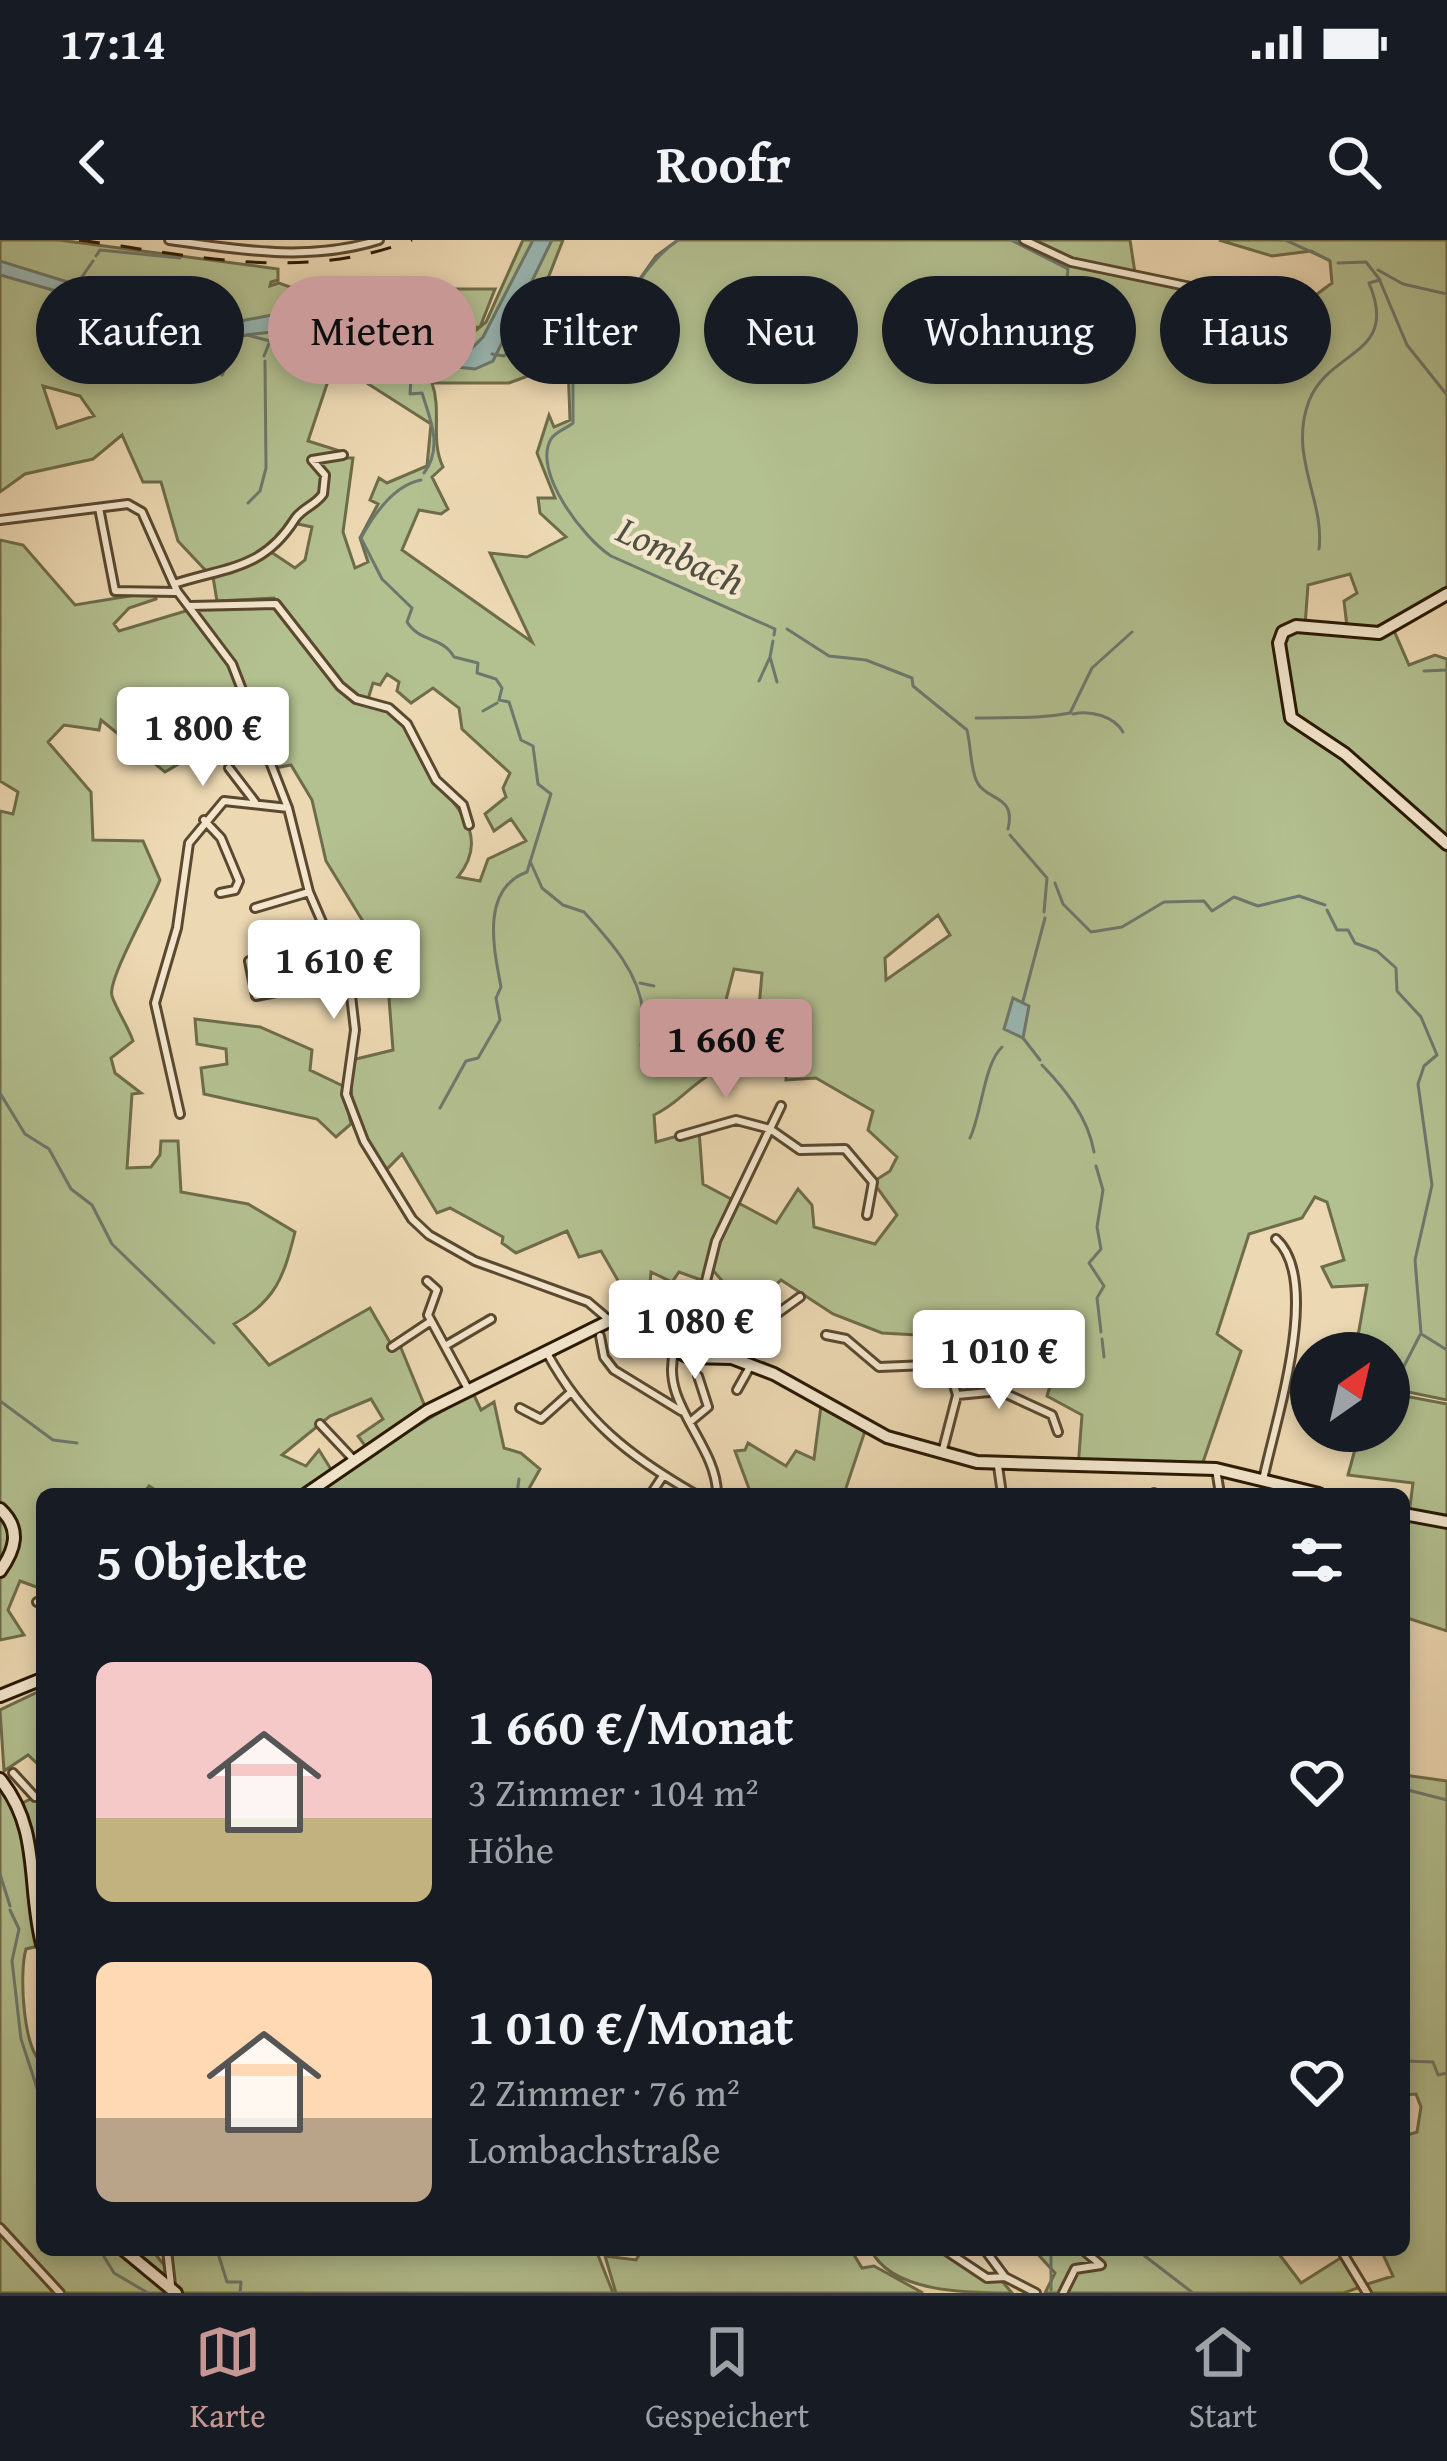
<!DOCTYPE html>
<html lang="de">
<meta charset="utf-8">
<style>
body{margin:0;font-family:"Gentium Book Plus",serif;background:#20242c;color:#f1f3f6;height:100vh;display:flex;flex-direction:column;font-size:45px;white-space:nowrap}
*{box-sizing:border-box;margin:0}
p{font-size:39px;color:#9ea1a6}
.icon{flex:none;width:66px;height:66px;fill:none;stroke:currentColor;stroke-width:2;stroke-linecap:round;stroke-linejoin:round}
.map{position:relative;flex:1;overflow:hidden}
.sheet{position:absolute;left:36px;top:1248px;width:1374px;height:768px;display:flex;flex-direction:column;background:#171b24;border-radius:18px;box-shadow:0 6px 18px #0003}
.sheet>*{flex:none}
.guide{position:absolute;left:36px;top:36px;width:1377px;height:108px;display:flex;gap:24px}
.needle{width:78px;rotate:34deg}
.buttons{position:absolute;left:1290px;top:1092px;display:grid;gap:24px}
.buttons a{display:grid;place-items:center;width:120px;height:120px;border-radius:50%;background:#171b24;box-shadow:0 6px 18px #0003;font-size:60px}
.price{position:absolute;translate:-50% -102px;padding:0 27px;border-radius:12px;background:#fff;color:#222;font-size:39px;line-height:78px;filter:drop-shadow(0 3px 6px #0008)}
.price::after{content:'';position:absolute;left:50%;top:72px;width:36px;height:27px;margin-left:-18px;background:inherit;clip-path:polygon(0 0,100% 0,50% 100%)}
.price.selected{background:#c59692;color:#111}
ul{padding:0;list-style:none}
li{display:flex;align-items:center;gap:36px;height:300px;padding:0 60px}
li span{display:grid;place-items:center;flex:none;width:336px;height:240px;border-radius:18px;color:#555}
li>.icon{margin-inline-start:auto}
span .icon{width:144px;height:144px;fill:#fffc;stroke-width:1}
li b{font-size:51px}
h2{display:flex;justify-content:space-between;align-items:center;height:144px;padding:0 60px;font-size:51px}
.chip{padding:0 42px;border-radius:54px;background:#171b24;box-shadow:0 6px 18px #0003;font-size:42px;line-height:108px}
.chip.selected{background:#c59692;color:#111}
.status{display:flex;justify-content:space-between;align-items:center;height:84px;padding:0 60px;background:#171b24;direction:ltr}
.status svg{height:33px;fill:currentColor}
header{display:flex;justify-content:space-between;align-items:center;height:156px;padding:0 60px;background:#171b24;font-size:54px;font-weight:800}
.tabs{display:flex;justify-content:space-around;align-items:center;height:168px;border-top:3px solid #363941;background:#171b24;font-size:33px;color:#9ea1a6}
.tabs a{display:grid;justify-items:center;gap:6px}
.tabs .selected{color:#c59692}
.map>svg:first-child{display:block}
</style>
<div class="status"><b>17:14</b><svg viewBox="0 0 49 12"><path d="M0 12V9h3v3zM5 12V6h3v6zM10 12V3h3v9zM15 12V0h3v12zM26 1h20v11H26zM47 4h2v5h-2z"/></svg></div>
<header><svg class="icon" aria-label="back" viewBox="0 0 24 24"><path d="M15 5l-7 7 7 7"/></svg>Roofr<svg class="icon" aria-label="search" viewBox="0 0 24 24"><circle cx="10" cy="10" r="6"/><path d="M15 15l6 6"/></svg></header>
<div class="map">
<svg width="1447" height="2053" viewBox="0 0 1447 2053">
<rect width="100%" height="100%" fill="#ecd8b2"/>
<filter id="stains"><feTurbulence type="fractalNoise" baseFrequency=".00167" numOctaves="4"/><feColorMatrix values="0 0 0 0 .2 0 0 0 0 .09 0 0 0 0 .02 0 0 0 .5 -.17"/></filter>
<radialGradient id="worn" r=".72"><stop offset=".6" stop-color="#630" stop-opacity="0"/><stop offset="1" stop-color="#630" stop-opacity=".3"/></radialGradient>
<!-- green -->
<path fill="#b3c090" stroke="#6e6c4a" stroke-width="3" fill-rule="evenodd" d="M 0,0 L 59,0 L 278,29 L 278,40 L 271,42 L 270,46 L 279,43 L 408,89 L 442,90 L 386,77 L 416,67 L 434,49 L 495,49 L 480,87 L 444,90 L 474,92 L 486,82 L 523,0 L 563,0 L 541,56 L 579,92 L 622,64 L 656,16 L 678,0 L 1130,0 L 1135,33 L 1206,49 L 1204,74 L 1212,81 L 1313,57 L 1332,43 L 1330,21 L 1311,11 L 1272,16 L 1219,0 L 1447,0 L 1447,354 L 1392,386 L 1409,425 L 1435,415 L 1447,419 L 1447,1160 L 1389,1148 L 1389,1113 L 1344,1113 L 1356,1107 L 1367,1045 L 1332,1047 L 1322,1027 L 1344,1020 L 1327,962 L 1315,957 L 1302,978 L 1249,994 L 1217,1094 L 1241,1111 L 1202,1225 L 1078,1228 L 1082,1175 L 1047,1156 L 1053,1136 L 995,1121 L 953,1097 L 882,1093 L 833,1074 L 781,1040 L 749,1071 L 710,1027 L 704,1041 L 679,1032 L 672,1042 L 651,1032 L 650,1044 L 620,1044 L 601,1011 L 579,1017 L 567,991 L 516,1013 L 502,1003 L 503,997 L 450,968 L 437,973 L 402,914 L 385,931 C 358,887 347,872 352,820 L 393,810 L 386,719 L 326,621 L 312,560 L 291,525 L 275,528 L 266,506 L 228,523 C 203,505 189,518 165,532 L 101,480 L 99,490 L 64,485 L 48,502 L 91,552 L 93,600 L 143,601 L 160,640 C 151,664 107,740 112,756 C 117,771 128,786 133,801 L 111,818 L 115,833 L 141,853 L 132,854 L 127,928 L 151,927 L 160,915 L 161,901 L 178,901 L 181,952 L 248,964 L 295,992 C 284,1036 276,1061 234,1084 L 269,1125 L 370,1068 L 392,1106 L 401,1108 L 426,1169 L 366,1207 L 358,1196 L 383,1179 L 371,1159 L 330,1176 L 282,1215 L 306,1226 L 319,1210 L 332,1231 L 303,1254 L 162,1254 L 149,1246 L 143,1254 L 42,1254 L 42,1349 L 20,1341 L 8,1370 L 24,1395 L 0,1400 L 0,571 L 13,574 L 18,552 L 0,541 L 0,300 L 23,305 L 75,365 L 154,352 L 156,359 L 129,368 L 114,384 L 119,391 L 199,367 L 273,365 C 296,389 312,422 336,445 C 355,463 381,460 400,478 C 416,494 419,517 431,534 C 454,566 492,594 458,637 L 480,641 L 488,619 L 526,601 L 511,579 L 494,591 L 485,574 L 506,557 L 503,548 L 510,533 L 462,489 L 459,468 L 433,448 L 411,463 L 397,451 L 399,442 L 387,434 L 380,445 L 373,443 L 368,459 C 334,455 297,385 274,358 L 217,361 L 213,337 L 271,312 L 295,328 L 305,320 L 312,287 L 293,283 C 277,312 238,323 209,334 L 178,301 L 161,242 L 143,242 L 122,195 L 93,219 L 25,234 L 0,252 ZM 563,123 L 568,125 L 570,180 L 554,187 L 549,175 L 537,213 L 555,258 L 538,258 L 540,273 L 566,297 L 527,317 L 490,313 L 532,402 L 402,310 L 419,270 L 441,274 L 448,269 L 432,237 L 443,227 C 430,200 442,171 432,143 L 509,143 ZM 332,129 L 359,138 L 431,184 L 427,226 L 387,243 L 379,238 L 370,260 L 378,264 L 360,298 L 368,322 L 355,328 L 343,292 L 353,218 L 339,218 L 340,211 L 308,201 ZM 43,146 L 80,156 L 94,176 L 57,188 ZM 1350,334 L 1357,353 L 1344,361 L 1347,387 L 1305,386 L 1308,345 ZM 938,675 L 950,695 L 886,740 L 885,718 ZM 734,729 L 762,733 L 759,768 L 791,773 L 786,840 L 816,838 L 873,871 L 868,890 L 897,917 L 890,931 L 873,942 L 897,975 L 875,1004 L 814,987 L 812,965 L 798,949 L 776,983 L 703,944 L 699,890 L 656,902 L 654,875 C 676,865 686,850 706,837 Z
M 195,779 L 260,787 L 312,810 L 310,830 L 343,846 L 351,884 L 336,897 L 317,879 L 204,854 L 201,828 L 227,824 L 226,809 L 197,804 Z
M 473,1153 L 481,1170 L 494,1162 L 504,1208 L 521,1213 L 540,1229 L 526,1254 L 318,1254 L 321,1246 L 327,1247 L 394,1199 Z
M 1389,1153 L 1447,1164 L 1447,1391 L 1404,1377 L 1404,1274 L 1409,1274 L 1413,1243 L 1348,1235 L 1360,1191 L 1389,1191 Z
M 821,1166 L 865,1191 L 844,1254 L 751,1254 L 735,1211 L 745,1210 L 748,1203 L 786,1226 L 796,1211 L 814,1219 Z
M 42,1450 L 42,1528 L 28,1515 L 4,1531 L 0,1470 Z
M 1404,1535 L 1447,1541 L 1447,2053 L 1369,2053 L 1364,2045 L 1393,2036 L 1381,2010 L 1404,2010 L 1404,1896 L 1417,1892 L 1421,1867 L 1416,1854 L 1404,1855 Z
M 0,1546 L 18,1565 L 35,1557 L 42,1562 L 42,1638 L 29,1637 L 38,1706 L 26,1709 C 19,1733 23,1808 42,1823 L 42,2010 L 152,2010 L 164,2025 L 163,2010 L 596,2010 L 613,2053 L 0,2053 Z
M 642,2010 L 851,2010 L 862,2028 L 874,2026 L 923,2053 L 616,2053 L 605,2016 L 636,2020 Z
M 871,2010 L 939,2010 L 987,2040 L 1001,2040 L 1012,2053 C 968,2053 892,2053 871,2010 Z
M 1034,2010 L 1276,2010 L 1301,2043 L 1342,2017 L 1360,2047 L 1344,2053 L 1045,2053 L 1055,2033 Z"/>
<!-- water -->
<path fill="#9ab8b4" stroke="#6d786d" stroke-width="3" d="M 533,0 L 552,0 L 493,121 L 475,129 L 389,120 L 335,111 L 298,89 L 246,95 L 201,108 L 161,104 L 84,59 L 0,35 L 0,21 L 90,49 L 120,65 L 135,82 L 178,93 L 272,75 L 352,102 L 451,114 L 471,109 L 483,97 Z
M 1013,758 L 1029,766 L 1023,798 L 1004,789 Z"/>
<g fill="none" stroke-linecap="round" stroke-linejoin="round">
<!-- stream -->
<path stroke="#6d786d" stroke-width="3" d="M 1011,0 L 1068,29 L 1064,70 L 1040,109
M 1285,0 L 1329,20
M 96,16 L 100,10 L 180,18
M 1378,30 L 1403,44 L 1447,54
M 1380,41 L 1407,105 L 1447,155
M 77,44 L 93,21
M 1066,65 L 1073,92
M 550,93 L 565,104 L 573,122 L 573,183 C 566,189 556,191 551,199 C 532,231 583,298 611,316 L 775,389 L 774,395
M 247,95 L 270,101 L 264,116
M 221,99 L 229,121 L 222,135
M 1051,113 L 1052,97
M 492,114 L 504,116 L 526,94 L 547,96 L 559,89 L 571,98 C 627,79 636,29 678,0
M 184,115 L 188,123
M 199,116 L 201,124
M 401,121 L 411,138 L 410,154 L 422,153 C 429,176 444,207 424,233
M 421,240 C 395,245 374,274 361,298 L 382,339 L 412,368 L 407,382 C 420,403 442,396 454,417 L 478,423 L 477,433 L 496,439 L 502,448 L 499,460 L 509,462 L 521,500 L 533,506 L 538,544 L 551,554 L 527,632 C 480,649 494,710 501,747 L 496,758 L 500,780 L 478,818 L 466,821 L 440,868
M 248,263 L 260,251 L 266,228 L 265,121
M 1319,309 C 1325,260 1288,216 1309,161 C 1329,109 1400,116 1369,43 L 1380,40 L 1366,22 L 1338,23
M 787,389 L 829,416 L 866,420 L 912,438 L 913,446 L 967,490 C 971,507 970,521 975,537 C 983,563 1017,552 1008,589
M 773,401 L 770,417 L 777,442
M 1424,431 L 1447,430
M 759,441 L 770,417
M 483,471 L 497,463
M 1073,474 C 1090,470 1114,476 1123,492
M 976,478 C 1008,477 1039,479 1070,473 L 1092,428 L 1132,392
M 1010,595 L 1047,638 L 1044,672
M 530,621 L 542,648 L 563,665 L 584,672 C 612,703 639,733 643,772
M 1055,643 L 1063,664 L 1091,692 L 1122,687 L 1164,662 L 1204,661 L 1212,671 L 1234,657 L 1258,666 L 1299,656 L 1325,665
M 1327,670 L 1337,690 L 1348,690 L 1355,703 L 1377,711 L 1396,728 L 1397,751 L 1421,777 L 1437,815 L 1424,826 L 1418,844 L 1432,945 L 1415,1020 L 1421,1093
M 640,743 L 654,746
M 1023,761 L 1045,678
M 1023,798 L 1040,820
M 641,806 L 643,780
M 1042,825 C 1065,849 1088,877 1094,912
M 0,853 L 25,894 L 49,909 L 71,949 L 92,965 L 112,1004 L 214,1103
M 970,898 C 982,872 984,824 1002,807
M 1096,926 L 1103,950 L 1097,987 L 1101,1009 L 1089,1023 L 1104,1046 L 1097,1058 L 1101,1092
M 1423,1095 L 1447,1110
M 1102,1099 L 1104,1117
M 1389,1133 L 1403,1128 L 1420,1095
M 0,1161 L 53,1200 L 77,1203
M 517,1254 L 519,1239
M 1404,1549 L 1447,1560
M 0,1634 L 10,1666
M 10,1670 L 19,1689 L 12,1721 L 21,1799 L 39,1854 L 42,1898
M 1404,1821 L 1433,1822 L 1438,1835 L 1447,1833
M 100,2010 L 114,2033 L 148,2053
M 217,2010 L 227,2042 L 241,2042 L 240,2053
M 1137,2010 L 1193,2053
M 1051,2050 L 1051,2010"/>
<!-- street casing -->
<g stroke="#5a492f" stroke-width="12">
<path id="street" d="M 169,0 C 240,10 309,22 379,0
M 1024,0 L 1071,22 L 1239,57 L 1255,69 L 1281,62
M 1211,81 L 1255,69
M 99,268 L 115,351 L 176,352
M 0,280 L 128,264 L 142,272 L 177,351 L 232,424 L 288,568 L 309,652 L 350,747 L 355,790 L 346,854 L 364,901 L 412,979 L 429,995 L 475,1021 L 588,1062 L 608,1079
M 174,344 C 226,327 263,330 295,279 C 302,268 316,265 323,254 L 325,235 L 312,220 L 343,215
M 190,366 L 276,364 L 340,446 L 356,459 L 389,468 L 407,484 L 436,540 L 463,565 L 469,585
M 229,528 L 255,562
M 204,580 L 221,598 L 239,641 L 235,650 L 220,653
M 255,668 L 309,652
M 266,717 L 281,752
M 249,721 L 256,756 L 347,738
M 180,874 L 155,763 L 177,688 L 189,603 L 224,561 L 288,568
M 680,896 L 736,880 L 770,889 L 800,910 L 845,909 L 873,942 L 867,975
M 427,1041 L 437,1050 L 428,1075 L 468,1149
M 826,1095 L 846,1099 L 879,1127 L 927,1125 L 950,1132 L 957,1155 L 942,1213
M 600,1096 L 604,1117 L 614,1130 L 681,1171
M 745,1100 L 768,1107
M 445,1106 L 491,1079
M 392,1107 L 431,1081
M 671,1107 L 698,1073 L 716,1001 L 781,866
M 675,1110 C 658,1162 717,1204 717,1254
M 547,1113 C 584,1181 629,1216 695,1254
M 732,1118 L 756,1089 L 800,1057
M 737,1150 L 751,1125
M 957,1155 L 1000,1151 L 1052,1175 L 1058,1192
M 520,1168 L 541,1179 L 570,1153
M 690,1182 L 708,1167 L 698,1136
M 320,1184 L 353,1219
M 998,1226 L 1002,1254
M 1216,1229 L 1220,1254
M 1263,1240 C 1274,1185 1323,1041 1276,999
M 1154,1253 L 1154,1254
M 651,1254 L 663,1236
M 37,1362 L 42,1360
M 13,1533 L 35,1557
M 0,1988 L 60,2053
M 167,2010 L 171,2045
M 945,2010 L 987,2038 L 1005,2037
M 985,2010 L 1005,2037 L 1036,2053
M 1341,2010 L 1367,2053
M 1063,2053 L 1075,2029 L 1101,2025 L 1083,2010"/>
</g>
<!-- secondary casing -->
<g stroke="#291903" stroke-width="16">
<path id="secondary" d="M 1447,354 L 1379,393 L 1296,386 L 1283,392 L 1279,403 L 1291,478 L 1345,514 L 1447,604
M 306,1254 L 427,1171 L 613,1079 L 689,1117 L 732,1118 L 774,1134 L 887,1197 L 977,1222 L 1216,1229 L 1319,1254
M 0,1269 C 22,1289 15,1310 0,1331
M 1404,1274 L 1447,1282
M 0,1456 L 42,1439
M 0,1539 C 41,1589 27,1645 42,1704
M 124,2010 L 176,2053"/>
</g>
<!-- street -->
<use href="#street" stroke="#f3e6cd" stroke-width="6"/>
<!-- secondary -->
<use href="#secondary" stroke="#f3e6cd" stroke-width="10"/>
<!-- rail -->
<path stroke="#291903" stroke-width="3" stroke-dasharray="21 21" stroke-linecap="butt" d="M 79,0 C 191,15 303,43 412,0"/>
</g>
<g text-anchor="middle" stroke-width="9" stroke-linejoin="round" paint-order="stroke">
<!-- water labels -->
<g font-size="39" font-style="italic" fill="#515141" stroke="#f3e6cd">
<text transform="translate(681 315) rotate(25)" y="14">Lombach</text>
</g>
</g>
<rect width="100%" height="100%" filter="url(#stains)"/>
<rect width="100%" height="100%" fill="url(#worn)"/>
</svg>
<div class="buttons">
<a><svg class="needle" viewBox="-14 -14 28 28"><path d="M0-13l5 13h-10z" fill="#e53935"/><path d="M0 13l5-13h-10z" fill="#9ea1a6"/></svg></a>
</div>
<b class="price" style="left:203px;top:549px">1 800 €</b>
<b class="price" style="left:334px;top:782px">1 610 €</b>
<b class="price selected" style="left:726px;top:861px">1 660 €</b>
<b class="price" style="left:695px;top:1142px">1 080 €</b>
<b class="price" style="left:999px;top:1172px">1 010 €</b>
<div class="guide">
<a class="chip">Kaufen</a>
<a class="chip selected">Mieten</a>
<a class="chip">Filter</a>
<a class="chip">Neu</a>
<a class="chip">Wohnung</a>
<a class="chip">Haus</a>
</div>
<section class="sheet">
<h2>5 Objekte<svg class="icon" aria-label="filters" viewBox="0 0 24 24"><path d="M4 7h16M4 17h16"/><circle cx="9" cy="7" r="2"/><circle cx="15" cy="17" r="2"/></svg></h2>
<ul>
<li><span style="background:linear-gradient(#f6c9c9 65%,#c2b280 0)"><svg class="icon" aria-label="home" viewBox="0 0 24 24"><path d="M3 11l9-7 9 7M6 9v11h12V9"/></svg></span><div><b>1 660 €/Monat</b><p>3 Zimmer · 104 m²</p><p>Höhe</p></div><svg class="icon" aria-label="heart" viewBox="0 0 24 24"><path d="M12 20l-8-8c-3-5 5-10 8-4 3-6 11-1 8 4z"/></svg></li>
<li><span style="background:linear-gradient(#ffd9b3 65%,#b9a48a 0)"><svg class="icon" aria-label="home" viewBox="0 0 24 24"><path d="M3 11l9-7 9 7M6 9v11h12V9"/></svg></span><div><b>1 010 €/Monat</b><p>2 Zimmer · 76 m²</p><p>Lombachstraße</p></div><svg class="icon" aria-label="heart" viewBox="0 0 24 24"><path d="M12 20l-8-8c-3-5 5-10 8-4 3-6 11-1 8 4z"/></svg></li>
</ul>
</section>
</div>
<nav class="tabs">
<a class="selected"><svg class="icon" aria-label="map" viewBox="0 0 24 24"><path d="M3 6l6-2 6 2 6-2v14l-6 2-6-2-6 2zM9 4v14M15 6v14"/></svg>Karte</a>
<a><svg class="icon" aria-label="saved" viewBox="0 0 24 24"><path d="M7 4h10v16l-5-4-5 4z"/></svg>Gespeichert</a>
<a><svg class="icon" aria-label="home" viewBox="0 0 24 24"><path d="M3 11l9-7 9 7M6 9v11h12V9"/></svg>Start</a>
</nav>
